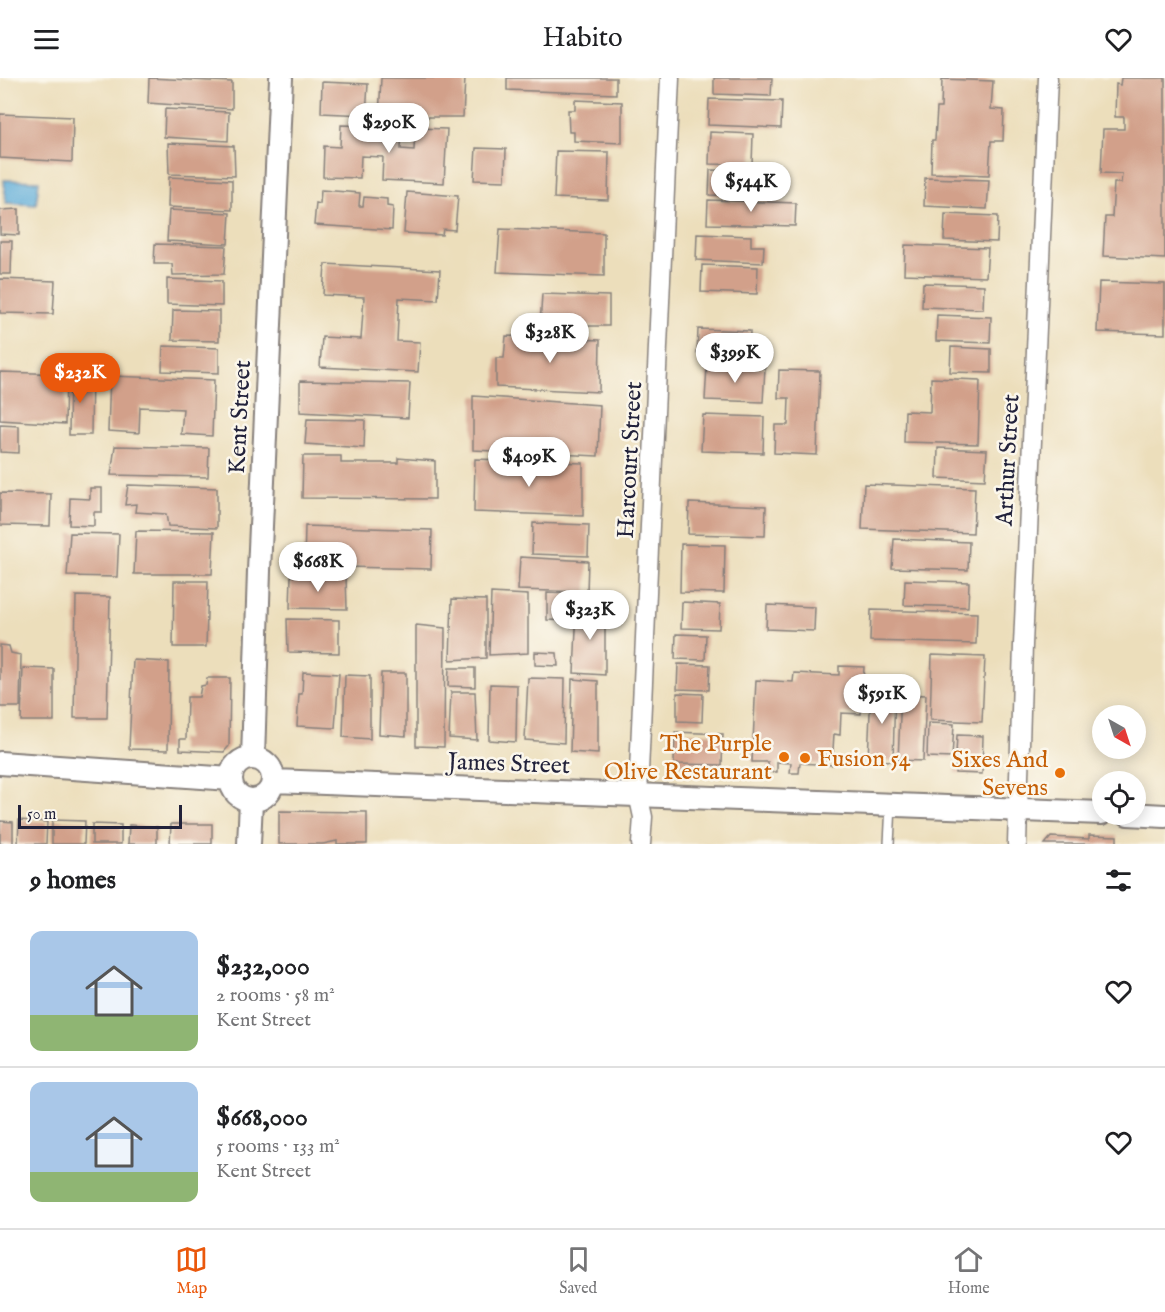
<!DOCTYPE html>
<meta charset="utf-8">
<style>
body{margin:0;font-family:"IM FELL English",serif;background:#f6f6f6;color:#202124;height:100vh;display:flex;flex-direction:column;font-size:22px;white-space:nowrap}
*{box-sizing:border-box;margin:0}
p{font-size:20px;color:#757577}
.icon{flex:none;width:33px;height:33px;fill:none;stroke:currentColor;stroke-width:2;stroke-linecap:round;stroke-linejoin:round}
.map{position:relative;height:766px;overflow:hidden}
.details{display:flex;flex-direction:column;background:#fff;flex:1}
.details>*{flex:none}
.needle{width:39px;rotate:141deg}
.buttons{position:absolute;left:1092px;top:627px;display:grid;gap:12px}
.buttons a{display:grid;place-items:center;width:54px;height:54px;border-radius:50%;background:#fff;box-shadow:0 3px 15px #0003;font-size:30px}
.scale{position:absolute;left:18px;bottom:15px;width:164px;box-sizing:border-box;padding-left:6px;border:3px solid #22223b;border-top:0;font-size:16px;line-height:21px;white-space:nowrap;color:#22223b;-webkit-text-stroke:4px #fbf7ec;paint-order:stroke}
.price{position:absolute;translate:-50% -51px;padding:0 14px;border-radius:21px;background:#fff;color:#222;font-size:20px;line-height:39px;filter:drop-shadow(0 2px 3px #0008)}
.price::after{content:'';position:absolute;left:50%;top:36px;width:18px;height:14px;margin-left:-9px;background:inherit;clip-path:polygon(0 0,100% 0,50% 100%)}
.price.current{background:#ea580c;color:#fff}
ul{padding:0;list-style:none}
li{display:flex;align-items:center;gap:18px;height:150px;padding:0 30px}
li+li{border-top:2px solid #e0e0e0}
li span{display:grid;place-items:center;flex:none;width:168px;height:120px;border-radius:12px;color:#555}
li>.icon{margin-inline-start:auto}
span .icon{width:72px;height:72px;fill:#fffc;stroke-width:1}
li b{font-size:26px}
h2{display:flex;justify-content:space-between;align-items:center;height:72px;padding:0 30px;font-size:26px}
header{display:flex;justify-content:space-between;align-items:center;height:78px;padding:0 30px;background:#fff;font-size:27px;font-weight:600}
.menu{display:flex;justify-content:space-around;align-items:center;height:84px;border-top:2px solid #e0e0e0;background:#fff;font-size:16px;color:#757577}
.menu a{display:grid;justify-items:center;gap:3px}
.menu .current{color:#ea580c}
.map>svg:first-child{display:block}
</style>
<header><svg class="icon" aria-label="menu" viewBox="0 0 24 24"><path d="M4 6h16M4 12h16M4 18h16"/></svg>Habito<svg class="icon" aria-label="heart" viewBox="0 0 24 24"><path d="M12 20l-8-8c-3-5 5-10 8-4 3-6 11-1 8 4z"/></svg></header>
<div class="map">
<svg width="1165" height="766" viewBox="0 0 1165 766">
<rect width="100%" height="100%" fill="#fbf7ec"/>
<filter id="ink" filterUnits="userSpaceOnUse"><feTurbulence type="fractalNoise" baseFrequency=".0167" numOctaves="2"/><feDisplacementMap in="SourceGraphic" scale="12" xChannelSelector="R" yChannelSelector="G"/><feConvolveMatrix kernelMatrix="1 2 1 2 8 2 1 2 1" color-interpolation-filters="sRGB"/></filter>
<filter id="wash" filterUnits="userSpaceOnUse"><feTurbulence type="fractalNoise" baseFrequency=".008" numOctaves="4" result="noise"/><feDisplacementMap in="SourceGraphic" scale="24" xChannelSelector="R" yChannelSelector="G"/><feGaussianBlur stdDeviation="1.35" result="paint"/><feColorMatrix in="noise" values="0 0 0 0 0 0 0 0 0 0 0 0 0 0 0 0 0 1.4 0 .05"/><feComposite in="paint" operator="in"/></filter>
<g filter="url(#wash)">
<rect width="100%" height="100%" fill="#ecdebb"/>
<!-- water -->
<path fill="#60aed9" stroke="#41688a" stroke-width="1.5" d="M 4,102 L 39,103 L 36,127 L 6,125 Z"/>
<g id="blocks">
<!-- building -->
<path fill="#d2a08a" d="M 149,0 L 232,4 L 232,31 L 148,25 Z
M 381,0 L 465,0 L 463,39 L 379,39 Z
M 507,0 L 616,0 L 616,16 L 507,12 Z
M 714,0 L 772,0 L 771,18 L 714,16 Z
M 1121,0 L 1165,0 L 1165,181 L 1103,178 L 1105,139 L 1112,139 L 1114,105 L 1121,105 L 1122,96 L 1101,95 L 1103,51 L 1124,51 L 1124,39 L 1115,39 L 1116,6 L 1120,7 Z
M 942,1 L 993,3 L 991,31 L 1004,32 L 1003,63 L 991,63 L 989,97 L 931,95 L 932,62 L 935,62 L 937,30 L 941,30 Z
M 322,4 L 368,6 L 366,37 L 321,35 Z
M 709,21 L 782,23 L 781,50 L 708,47 Z
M 575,22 L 622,24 L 622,65 L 574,63 L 574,54 L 569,54 L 568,32 L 575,32 Z
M 165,31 L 229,34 L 228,63 L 164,59 Z
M 0,36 L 73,39 L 72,84 L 0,80 Z
M 341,47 L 402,49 L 401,71 L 414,72 L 415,50 L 447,51 L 444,105 L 382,102 L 383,79 L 361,78 L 360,100 L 323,99 L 324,68 L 340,69 Z
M 710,54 L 753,56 L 752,87 L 709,86 Z
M 168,65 L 234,68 L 235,98 L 169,96 Z
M 476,70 L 506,71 L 505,103 L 474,102 Z
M 556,73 L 609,74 L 608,122 L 554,120 Z
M 710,92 L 754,93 L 753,102 L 765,102 L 765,119 L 709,117 Z
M 169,99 L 232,102 L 232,132 L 168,129 Z
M 925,100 L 989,102 L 987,131 L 924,128 Z
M 321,112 L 360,115 L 359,128 L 363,128 L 364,119 L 387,121 L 387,128 L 393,129 L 392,152 L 314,147 L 316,125 L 320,126 Z
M 407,114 L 458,118 L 455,152 L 443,151 L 442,157 L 404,155 Z
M 708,122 L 796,125 L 795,148 L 707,146 Z
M 19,131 L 19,157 L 0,156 L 0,132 Z
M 169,132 L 230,135 L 228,166 L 167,163 Z
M 945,136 L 998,138 L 997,164 L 944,162 Z
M 500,151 L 604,155 L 604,198 L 497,194 Z
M 697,156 L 751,158 L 751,168 L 764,168 L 763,185 L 696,182 Z
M 0,163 L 12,163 L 11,196 L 0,196 Z
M 155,166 L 226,168 L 224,196 L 173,197 L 172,186 L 154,186 Z
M 905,167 L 988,170 L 986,199 L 904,196 Z
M 325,186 L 440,192 L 438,222 L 399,220 L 397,263 L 420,264 L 418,294 L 320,289 L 322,259 L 361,261 L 364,219 L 323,217 Z
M 702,187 L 758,189 L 757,216 L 701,214 Z
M 0,201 L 55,203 L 53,236 L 0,235 Z
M 167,201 L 222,203 L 222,228 L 167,226 Z
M 1099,204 L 1165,206 L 1165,256 L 1097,254 Z
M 923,205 L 984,207 L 983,231 L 922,229 Z
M 542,216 L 609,218 L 609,248 L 540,248 Z
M 173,232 L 219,233 L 219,263 L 172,262 Z
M 937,237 L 991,239 L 990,265 L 936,263 Z
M 698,251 L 750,253 L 749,276 L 697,275 Z
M 506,258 L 600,262 L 599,314 L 496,309 L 496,280 L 504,280 Z
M 163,268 L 219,270 L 219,295 L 162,293 Z
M 951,269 L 991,271 L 991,295 L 950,294 Z
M 707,288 L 765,290 L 763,324 L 705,322 Z
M 779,292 L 820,293 L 817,377 L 774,375 L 775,347 L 788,347 L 789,320 L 778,320 Z
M 0,294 L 66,296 L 65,346 L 0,342 Z
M 70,294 L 92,296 L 91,357 L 69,357 Z
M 110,298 L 214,302 L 212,358 L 181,356 L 183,331 L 140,329 L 139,355 L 108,353 Z
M 931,300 L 980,302 L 978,366 L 904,364 L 905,333 L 930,334 Z
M 300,303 L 410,305 L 408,340 L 300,334 Z
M 473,318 L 600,327 L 598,378 L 473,372 Z
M 703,337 L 764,339 L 763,375 L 701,373 Z
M 307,341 L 365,342 L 364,370 L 305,366 Z
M 0,347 L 19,348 L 19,375 L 0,374 Z
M 115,368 L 209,370 L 208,399 L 111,397 Z
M 938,370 L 987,372 L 985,402 L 937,400 Z
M 303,378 L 341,378 L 341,385 L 398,385 L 398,380 L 435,383 L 435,421 L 302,420 Z
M 475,381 L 583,385 L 583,438 L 474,434 Z
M 864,406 L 975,410 L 973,455 L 862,451 Z
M 128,407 L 217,410 L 217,450 L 168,448 L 166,436 L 135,434 L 136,426 L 125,427 Z
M 90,410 L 102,410 L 102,434 L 94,434 L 94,448 L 69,447 L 70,420 L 90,421 Z
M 0,415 L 51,416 L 50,448 L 0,447 Z
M 689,425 L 766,428 L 765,458 L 688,456 Z
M 533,445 L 589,447 L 588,478 L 532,476 Z
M 305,448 L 432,452 L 431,491 L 304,488 Z
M 136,453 L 214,454 L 212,496 L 134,496 Z
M 70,455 L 119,456 L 117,499 L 67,498 Z
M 894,461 L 969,464 L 968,492 L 892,490 Z
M 681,466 L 725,467 L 724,515 L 680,514 Z
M 520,479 L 588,483 L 587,514 L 518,512 Z
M 291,498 L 346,499 L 347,531 L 290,530 Z
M 905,502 L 969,504 L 968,529 L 904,527 Z
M 174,503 L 208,503 L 206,569 L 173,569 Z
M 491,515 L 528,517 L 528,575 L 489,577 Z
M 547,515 L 572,516 L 571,543 L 547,542 Z
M 76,518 L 110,519 L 107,640 L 74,640 Z
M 452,521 L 486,522 L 486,580 L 450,582 Z
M 682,524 L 720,526 L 719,551 L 681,550 Z
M 767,527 L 815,529 L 814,553 L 766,551 Z
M 577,529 L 605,530 L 605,597 L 574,595 Z
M 871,532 L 977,535 L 976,566 L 870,563 Z
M 287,541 L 339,542 L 339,575 L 288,574 Z
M 416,547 L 445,550 L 444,669 L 416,668 Z
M 676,556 L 706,557 L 705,582 L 675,581 Z
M 0,567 L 9,568 L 11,575 L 21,577 L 20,629 L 0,629 Z
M 535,574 L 557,575 L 558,588 L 535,587 Z
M 932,577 L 985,579 L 982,644 L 930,642 Z
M 133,582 L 169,584 L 168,672 L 129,671 Z
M 678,586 L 710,587 L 709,612 L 677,611 Z
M 839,588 L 864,589 L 861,636 L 841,635 L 840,657 L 834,656 L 832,687 L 800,685 L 799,695 L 790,695 L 791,685 L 777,684 L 777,694 L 768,694 L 768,684 L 752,684 L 756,602 L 793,604 L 794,595 L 839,597 Z
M 23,590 L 54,591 L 54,643 L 21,643 Z
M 449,590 L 475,590 L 475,609 L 448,608 Z
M 303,594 L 339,596 L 335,650 L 297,648 L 299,616 L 302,616 Z
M 381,595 L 406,595 L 406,658 L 379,656 Z
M 345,597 L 370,598 L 370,661 L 343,659 Z
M 207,600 L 230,600 L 229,668 L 224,674 L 180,672 L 180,661 L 186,661 L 187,619 L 199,619 L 201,608 L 206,607 Z
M 528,600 L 565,601 L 564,665 L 525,662 Z
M 572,601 L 598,603 L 598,676 L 570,674 Z
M 490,606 L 517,607 L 516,664 L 489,662 Z
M 871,611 L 895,612 L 893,683 L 868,682 Z
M 451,614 L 475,614 L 477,662 L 449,660 Z
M 677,615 L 703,616 L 702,644 L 677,643 Z
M 901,616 L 926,617 L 923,683 L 898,682 Z
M 928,645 L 954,646 L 952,680 L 927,679 Z
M 675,654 L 723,656 L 722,687 L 674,686 Z
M 957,657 L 983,658 L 982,696 L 955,695 Z
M 279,733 L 367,734 L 367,766 L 337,766 L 337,763 L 323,766 L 279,766 Z
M 19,742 L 47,744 L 46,766 L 18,766 Z
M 52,742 L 85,743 L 84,766 L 52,766 Z
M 0,743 L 13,744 L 13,766 L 0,766 Z
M 92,746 L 121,747 L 121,766 L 92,766 Z
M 171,746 L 212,746 L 212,766 L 170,766 Z
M 129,747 L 157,749 L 157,766 L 128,766 Z
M 1089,757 L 1117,758 L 1117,766 L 1045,766 L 1051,759 L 1089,761 Z"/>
</g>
</g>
<g filter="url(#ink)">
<use href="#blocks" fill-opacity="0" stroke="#87807b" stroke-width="1.5"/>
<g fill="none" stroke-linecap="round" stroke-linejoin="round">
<!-- service casing -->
<g stroke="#87807b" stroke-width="12">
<path id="service" d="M 889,766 L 891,727"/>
</g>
<!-- minor casing -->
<g stroke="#87807b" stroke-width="21">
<path id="minor" d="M 641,766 L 643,739 L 638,716 L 670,0
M 1017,766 L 1023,567 L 1048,0"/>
</g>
<!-- tertiary casing -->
<g stroke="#87807b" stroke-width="26">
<path id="tertiary" d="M231 701a21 21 0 1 1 42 0a21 21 0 1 1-42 0Z
M 253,680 L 259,493 L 281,0
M 0,685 L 231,701
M 274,703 L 1102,735
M 1128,736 L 1165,738
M 249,766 L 251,723"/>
</g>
<!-- service -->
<use href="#service" stroke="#fff" stroke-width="9"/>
<!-- minor -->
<use href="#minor" stroke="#fff" stroke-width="18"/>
<!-- tertiary -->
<use href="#tertiary" stroke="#fff" stroke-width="22"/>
</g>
</g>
<!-- markers -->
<g fill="#e8710a" stroke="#fbf7ec" stroke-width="2">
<circle cx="784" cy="679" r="6"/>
<circle cx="805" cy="680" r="6"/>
<circle cx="1060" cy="695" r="6"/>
</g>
<g text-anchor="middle" stroke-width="5" stroke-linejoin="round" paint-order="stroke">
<!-- street labels -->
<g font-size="24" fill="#22223b" stroke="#fbf7ec">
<text transform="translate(239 339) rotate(-87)" y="8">Kent Street</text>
<text transform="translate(629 382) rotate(-87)" y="8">Harcourt Street</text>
<text transform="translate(1007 382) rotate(-87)" y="8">Arthur Street</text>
<text transform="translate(509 685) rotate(2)" y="8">James Street</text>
</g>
<!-- food labels -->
<g font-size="24" fill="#c56008" stroke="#fbf7ec" text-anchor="end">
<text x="772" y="673">The Purple<tspan x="772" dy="28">Olive Restaurant</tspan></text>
<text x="817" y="688" text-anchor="start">Fusion 54</text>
<text x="1048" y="689">Sixes And<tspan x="1048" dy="28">Sevens</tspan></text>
</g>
</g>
</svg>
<div class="buttons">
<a><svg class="needle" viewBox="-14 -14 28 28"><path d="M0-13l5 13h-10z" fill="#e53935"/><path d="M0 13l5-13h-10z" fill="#757577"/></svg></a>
<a><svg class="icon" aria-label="locate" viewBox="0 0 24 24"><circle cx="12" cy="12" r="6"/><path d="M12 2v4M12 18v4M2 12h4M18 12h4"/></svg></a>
</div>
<div class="scale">50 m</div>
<b class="price" style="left:389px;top:76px">$290K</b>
<b class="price" style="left:751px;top:135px">$544K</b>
<b class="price" style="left:550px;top:286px">$328K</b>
<b class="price" style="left:735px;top:306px">$399K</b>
<b class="price current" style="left:80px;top:326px">$232K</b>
<b class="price" style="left:529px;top:410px">$409K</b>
<b class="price" style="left:318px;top:515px">$668K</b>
<b class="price" style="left:590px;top:563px">$323K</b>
<b class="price" style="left:882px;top:647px">$591K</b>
</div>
<section class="details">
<h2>9 homes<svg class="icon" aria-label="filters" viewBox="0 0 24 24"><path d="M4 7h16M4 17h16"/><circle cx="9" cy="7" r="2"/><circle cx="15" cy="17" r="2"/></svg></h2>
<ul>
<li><span style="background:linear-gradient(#a9c7e8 70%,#8fb573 0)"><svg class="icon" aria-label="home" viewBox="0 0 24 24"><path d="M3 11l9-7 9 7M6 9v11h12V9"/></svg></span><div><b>$232,000</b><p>2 rooms · 58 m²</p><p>Kent Street</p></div><svg class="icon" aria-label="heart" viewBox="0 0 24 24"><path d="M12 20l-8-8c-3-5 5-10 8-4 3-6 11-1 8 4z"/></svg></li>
<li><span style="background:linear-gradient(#a9c7e8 75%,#8fb573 0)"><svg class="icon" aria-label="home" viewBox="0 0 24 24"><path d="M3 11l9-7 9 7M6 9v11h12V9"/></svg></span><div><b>$668,000</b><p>5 rooms · 133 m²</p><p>Kent Street</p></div><svg class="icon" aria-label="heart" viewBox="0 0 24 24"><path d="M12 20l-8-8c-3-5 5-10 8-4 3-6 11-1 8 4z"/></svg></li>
</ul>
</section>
<nav class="menu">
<a class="current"><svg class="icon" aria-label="map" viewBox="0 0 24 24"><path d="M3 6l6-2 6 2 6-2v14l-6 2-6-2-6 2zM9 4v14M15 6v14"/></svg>Map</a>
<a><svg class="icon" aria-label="saved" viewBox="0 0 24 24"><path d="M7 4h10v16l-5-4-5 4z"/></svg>Saved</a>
<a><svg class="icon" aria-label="home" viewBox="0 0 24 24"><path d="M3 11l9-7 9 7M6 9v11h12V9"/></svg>Home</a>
</nav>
